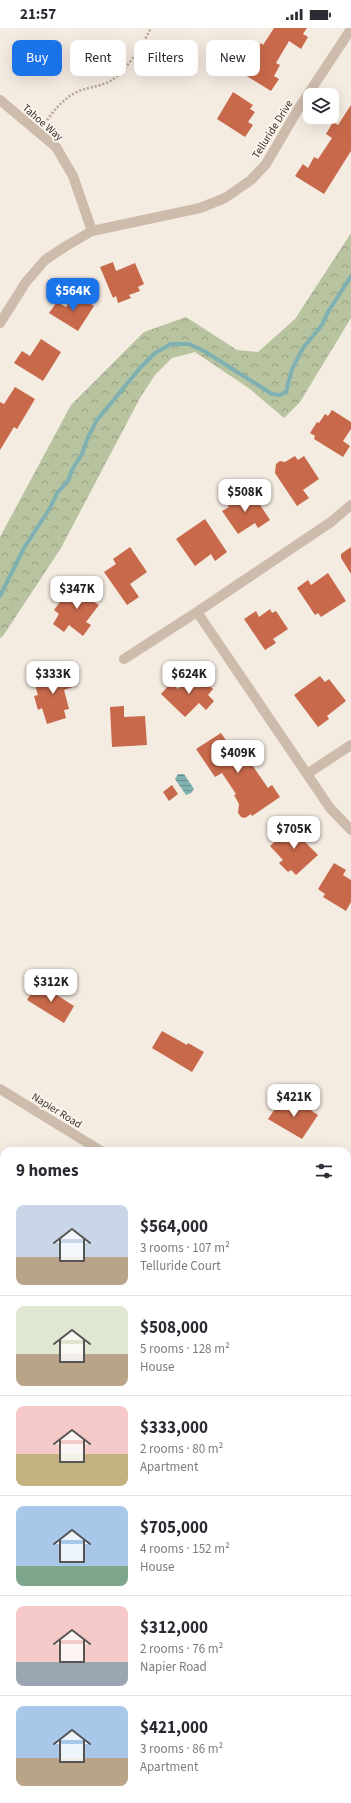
<!DOCTYPE html>
<meta charset="utf-8">
<style>
body{margin:0;font-family:"Source Sans 3",sans-serif;background:#f7f7f7;color:#2b2b33;height:100vh;display:flex;flex-direction:column;font-size:15px;white-space:nowrap}
*{box-sizing:border-box;margin:0}
p{font-size:13px;color:#7c7c81}
.icon{flex:none;width:22px;height:22px;fill:none;stroke:currentColor;stroke-width:2;stroke-linecap:round;stroke-linejoin:round}
.map{position:relative;flex:1;overflow:hidden}
.drawer{position:absolute;left:0px;top:1119px;width:351px;height:656px;display:flex;flex-direction:column;background:#fff;border-radius:12px 12px 0 0;box-shadow:0 4px 16px #0002}
.drawer>*{flex:none}
.banner{position:absolute;left:12px;top:12px;width:327px;height:36px;display:flex;gap:8px}
.buttons{position:absolute;left:303px;top:60px;display:grid;gap:8px}
.buttons a{display:grid;place-items:center;width:36px;height:36px;border-radius:8px;background:#fff;box-shadow:0 4px 16px #0002;font-size:20px}
.price{position:absolute;translate:-50% -34px;padding:0 9px;border-radius:8px;background:#fff;color:#222;font-size:13px;line-height:26px;filter:drop-shadow(0 1px 2px #0008)}
.price::after{content:'';position:absolute;left:50%;top:24px;width:12px;height:9px;margin-left:-6px;background:inherit;clip-path:polygon(0 0,100% 0,50% 100%)}
.price.active{background:#1a73e8;color:#fff}
ul{padding:0;list-style:none}
li{display:flex;align-items:center;gap:12px;height:100px;padding:0 16px}
li+li{border-top:1px solid #e1e1e2}
li span{display:grid;place-items:center;flex:none;width:112px;height:80px;border-radius:8px;color:#555}
li>.icon{margin-inline-start:auto}
span .icon{width:48px;height:48px;fill:#fffc;stroke-width:1}
li b{font-size:17px}
h2{display:flex;justify-content:space-between;align-items:center;height:48px;padding:0 16px;font-size:17px}
.chip{padding:0 14px;border-radius:8px;background:#fff;box-shadow:0 4px 16px #0002;font-size:14px;line-height:36px}
.chip.active{background:#1a73e8;color:#fff}
.status{display:flex;justify-content:space-between;align-items:center;height:28px;padding:0 20px;background:#fff;direction:ltr}
.status svg{height:11px;fill:currentColor}
.map>svg:first-child{display:block}
</style>
<div class="status"><b>21:57</b><svg viewBox="0 0 49 12"><path d="M0 12V9h3v3zM5 12V6h3v6zM10 12V3h3v9zM15 12V0h3v12zM26 1h20v11H26zM47 4h2v5h-2z"/></svg></div>
<div class="map">
<svg width="351" height="1775" viewBox="0 0 351 1775">
<defs>
<pattern id="forest-crowns" width="20" height="18" patternUnits="userSpaceOnUse"><rect width="20" height="18" fill="#b8c4a0"/><path d="M2 6a3 3 0 1 1 6 0M12 15a3 3 0 1 1 6 0" fill="none" stroke="#97a083"/></pattern>
<pattern id="water-rules" width="6" height="5" patternUnits="userSpaceOnUse"><rect width="6" height="5" fill="#7fb0b2"/><path d="M0 2.5h6" fill="none" stroke="#699091"/></pattern>
</defs>
<rect width="100%" height="100%" fill="#f4ebe1"/>
<!-- forest -->
<path fill="url(#forest-crowns)" d="M 351,205 L 351,290 L 300,374 L 284,390 L 250,361 L 195,324 L 172,330 L 155,347 L 140,370 L 61,520 L 3,608 L 0,610 L 0,509 L 71,377 L 144,304 L 186,289 L 237,322 L 258,324 L 295,291 Z"/>
<!-- water -->
<path fill="url(#water-rules)" d="M 178,746 L 184,746 L 194,761 L 191,765 L 186,767 L 175,751 Z"/>
<g fill="none" stroke-linecap="round" stroke-linejoin="round">
<!-- stream -->
<path stroke="#7fb0b2" stroke-width="4" d="M 0,568 L 24,520 L 50,480 L 57,465 L 68,453 L 72,442 L 82,426 L 88,409 L 97,392 L 140,340 L 155,325 L 171,316 L 189,316 L 204,323 L 272,366 L 280,367 L 286,364 L 292,341 L 303,320 L 322,297 L 328,284 L 351,248"/>
</g>
<!-- building -->
<path fill="#c8694b" d="M 274,0 L 307,0 L 303,6 L 308,9 L 301,21 L 289,13 L 276,35 L 280,37 L 274,48 L 279,51 L 271,63 L 242,45 L 261,15 L 263,17 Z
M 233,64 L 253,77 L 250,81 L 255,84 L 248,94 L 253,97 L 245,109 L 217,91 Z
M 351,77 L 351,123 L 324,166 L 295,148 L 303,136 L 308,140 L 314,129 L 318,131 L 332,110 L 326,106 L 333,94 L 338,97 Z
M 113,234 L 116,243 L 135,235 L 144,256 L 138,259 L 140,263 L 129,267 L 131,270 L 118,275 L 116,268 L 113,270 L 100,239 Z
M 74,265 L 94,278 L 78,303 L 49,285 L 57,274 L 66,279 Z
M 41,311 L 61,324 L 43,353 L 14,335 L 22,323 L 30,328 Z
M 15,359 L 35,371 L 17,401 L 14,399 L 0,422 L 0,374 L 4,376 Z
M 332,382 L 351,394 L 351,401 L 343,413 L 350,418 L 343,429 L 314,411 L 315,408 L 310,405 L 317,394 L 319,395 L 325,386 L 328,388 Z
M 295,428 L 298,432 L 304,428 L 319,451 L 303,462 L 309,470 L 297,478 L 275,445 L 276,436 L 280,433 L 285,434 Z
M 251,463 L 270,492 L 258,500 L 255,495 L 238,506 L 222,483 L 229,479 L 226,474 L 236,467 L 239,472 Z
M 205,491 L 227,524 L 215,533 L 211,526 L 195,538 L 176,511 Z
M 130,519 L 147,544 L 130,556 L 139,569 L 127,577 L 104,544 L 116,536 L 113,531 Z
M 351,519 L 351,546 L 341,530 L 341,526 Z
M 328,545 L 346,573 L 321,589 L 318,585 L 315,587 L 297,560 L 308,552 L 311,557 Z
M 84,556 L 99,567 L 94,574 L 99,577 L 86,594 L 91,597 L 83,608 L 69,597 L 64,604 L 53,596 L 59,586 L 54,582 L 68,563 L 72,566 L 77,560 L 80,562 Z
M 270,581 L 272,585 L 276,583 L 288,601 L 273,611 L 276,615 L 265,622 L 244,591 L 256,583 L 259,589 Z
M 46,643 L 48,651 L 72,644 L 76,658 L 64,662 L 69,681 L 64,682 L 66,690 L 47,696 L 42,680 L 38,682 L 34,668 L 38,667 L 32,647 Z
M 194,644 L 213,661 L 208,667 L 214,673 L 206,682 L 199,675 L 185,689 L 161,666 L 171,655 L 178,661 Z
M 320,648 L 325,654 L 329,651 L 346,673 L 327,688 L 329,691 L 318,699 L 294,667 Z
M 124,678 L 124,689 L 145,688 L 147,717 L 112,719 L 110,679 Z
M 221,705 L 232,721 L 245,712 L 253,724 L 246,728 L 268,760 L 272,757 L 280,769 L 252,788 L 251,786 L 245,790 L 241,789 L 238,785 L 239,776 L 234,767 L 236,766 L 222,745 L 215,749 L 196,721 Z
M 172,757 L 178,766 L 169,773 L 163,764 Z
M 295,795 L 305,806 L 301,810 L 318,827 L 296,847 L 291,842 L 288,844 L 279,835 L 283,832 L 270,818 Z
M 334,835 L 346,842 L 343,847 L 351,852 L 351,874 L 346,883 L 323,869 L 325,866 L 318,861 Z
M 38,955 L 74,978 L 64,995 L 27,972 Z
M 162,1003 L 187,1017 L 188,1015 L 204,1024 L 192,1044 L 152,1020 Z
M 281,1072 L 290,1078 L 295,1072 L 318,1087 L 302,1111 L 268,1091 Z"/>
<g fill="none" stroke-linecap="round" stroke-linejoin="round">
<!-- path -->
<path stroke="#b9a596" stroke-width="2.5" stroke-dasharray="2 2" stroke-linecap="butt" d="M 47,92 C 56,80 65,69 79,63 C 90,59 102,58 112,52 C 127,42 143,16 151,0"/>
<!-- minor -->
<path stroke="#cdbbac" stroke-width="10" d="M 0,72 L 56,119 L 73,148 L 92,203
M 0,295 L 26,254 L 45,232 L 66,218 L 92,203 L 200,180 L 225,170 L 251,152 L 266,136 L 297,83 L 351,1
M 351,477 L 331,494 L 197,584 L 330,780 L 351,802
M 124,631 L 197,584
M 307,746 L 351,717"/>
<!-- tertiary -->
<path stroke="#cdbbac" stroke-width="10" d="M 0,1061 L 101,1123
M 347,1276 L 351,1278"/>
</g>
<g text-anchor="middle" stroke-width="4" stroke-linejoin="round" paint-order="stroke">
<!-- street labels -->
<g font-size="11" fill="#3b302b" stroke="#fbf5ee">
<text transform="translate(43 94) rotate(41)" y="4">Tahoe Way</text>
<text transform="translate(272 101) rotate(-58)" y="4">Telluride Drive</text>
<text transform="translate(57 1082) rotate(32)" y="4">Napier Road</text>
</g>
</g>
</svg>
<div class="buttons">
<a><svg class="icon" aria-label="layers" viewBox="0 0 24 24"><path d="M12 4l9 5-9 5-9-5zM3 14l9 5 9-5"/></svg></a>
</div>
<b class="price active" style="left:73px;top:284px">$564K</b>
<b class="price" style="left:245px;top:485px">$508K</b>
<b class="price" style="left:77px;top:582px">$347K</b>
<b class="price" style="left:53px;top:667px">$333K</b>
<b class="price" style="left:189px;top:667px">$624K</b>
<b class="price" style="left:238px;top:746px">$409K</b>
<b class="price" style="left:294px;top:822px">$705K</b>
<b class="price" style="left:51px;top:975px">$312K</b>
<b class="price" style="left:294px;top:1090px">$421K</b>
<div class="banner">
<a class="chip active">Buy</a>
<a class="chip">Rent</a>
<a class="chip">Filters</a>
<a class="chip">New</a>
</div>
<section class="drawer">
<h2>9 homes<svg class="icon" aria-label="filters" viewBox="0 0 24 24"><path d="M4 7h16M4 17h16"/><circle cx="9" cy="7" r="2"/><circle cx="15" cy="17" r="2"/></svg></h2>
<ul>
<li><span style="background:linear-gradient(#c9d6e8 65%,#b9a48a 0)"><svg class="icon" aria-label="home" viewBox="0 0 24 24"><path d="M3 11l9-7 9 7M6 9v11h12V9"/></svg></span><div><b>$564,000</b><p>3 rooms · 107 m²</p><p>Telluride Court</p></div></li>
<li><span style="background:linear-gradient(#dfe7d0 60%,#b9a48a 0)"><svg class="icon" aria-label="home" viewBox="0 0 24 24"><path d="M3 11l9-7 9 7M6 9v11h12V9"/></svg></span><div><b>$508,000</b><p>5 rooms · 128 m²</p><p>House</p></div></li>
<li><span style="background:linear-gradient(#f6c9c9 60%,#c2b280 0)"><svg class="icon" aria-label="home" viewBox="0 0 24 24"><path d="M3 11l9-7 9 7M6 9v11h12V9"/></svg></span><div><b>$333,000</b><p>2 rooms · 80 m²</p><p>Apartment</p></div></li>
<li><span style="background:linear-gradient(#a9c7e8 75%,#7fa58c 0)"><svg class="icon" aria-label="home" viewBox="0 0 24 24"><path d="M3 11l9-7 9 7M6 9v11h12V9"/></svg></span><div><b>$705,000</b><p>4 rooms · 152 m²</p><p>House</p></div></li>
<li><span style="background:linear-gradient(#f6c9c9 70%,#9aa5b1 0)"><svg class="icon" aria-label="home" viewBox="0 0 24 24"><path d="M3 11l9-7 9 7M6 9v11h12V9"/></svg></span><div><b>$312,000</b><p>2 rooms · 76 m²</p><p>Napier Road</p></div></li>
<li><span style="background:linear-gradient(#a9c7e8 65%,#b9a48a 0)"><svg class="icon" aria-label="home" viewBox="0 0 24 24"><path d="M3 11l9-7 9 7M6 9v11h12V9"/></svg></span><div><b>$421,000</b><p>3 rooms · 86 m²</p><p>Apartment</p></div></li>
</ul>
</section>
</div>
